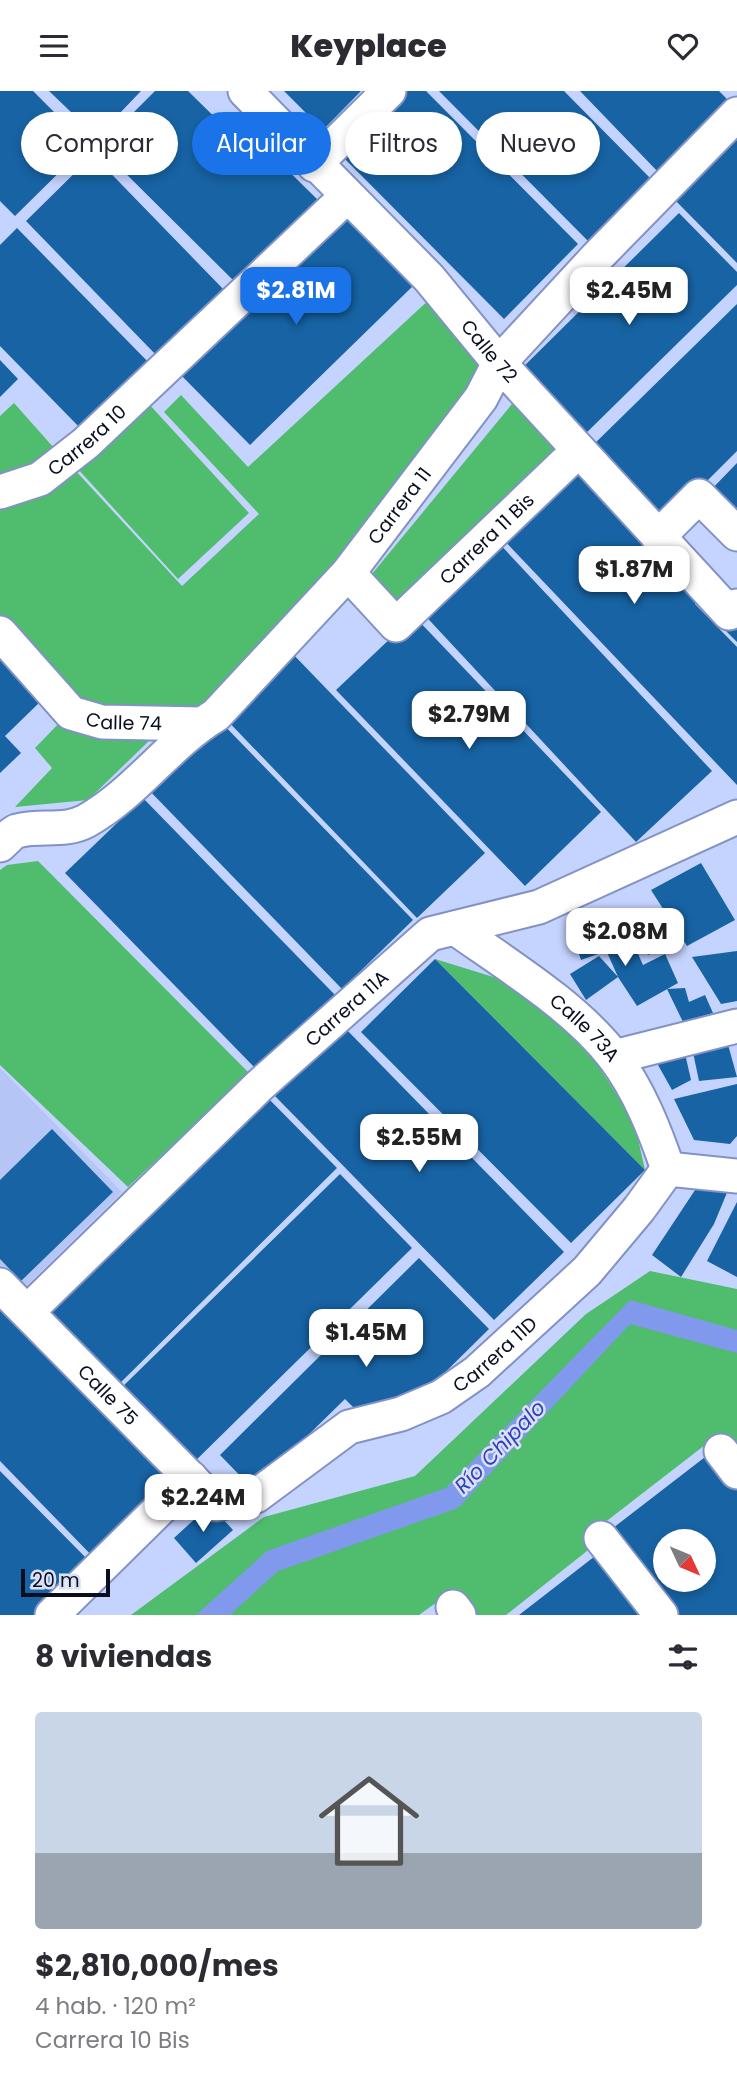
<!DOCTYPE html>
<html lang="es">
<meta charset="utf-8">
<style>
body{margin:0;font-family:Poppins,sans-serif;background:#f2f2f3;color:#2b2b33;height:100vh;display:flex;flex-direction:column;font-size:26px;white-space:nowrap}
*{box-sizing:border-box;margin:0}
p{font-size:23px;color:#7c7c81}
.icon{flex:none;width:38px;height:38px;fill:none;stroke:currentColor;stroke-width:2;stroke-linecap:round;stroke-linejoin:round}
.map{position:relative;height:1524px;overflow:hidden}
.details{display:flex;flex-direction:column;background:#fff;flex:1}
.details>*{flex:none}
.banner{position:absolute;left:21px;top:21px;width:696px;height:63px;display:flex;gap:14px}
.needle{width:46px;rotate:134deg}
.fabs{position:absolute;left:653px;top:1438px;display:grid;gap:14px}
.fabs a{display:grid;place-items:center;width:63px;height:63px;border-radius:50%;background:#fff;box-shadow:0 4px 10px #0003;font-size:35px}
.scale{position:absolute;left:21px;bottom:18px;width:89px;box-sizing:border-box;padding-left:7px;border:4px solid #090e20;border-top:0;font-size:19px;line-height:24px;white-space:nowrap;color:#090e20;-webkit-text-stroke:5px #dae1f7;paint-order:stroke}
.price{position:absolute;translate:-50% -60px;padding:0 16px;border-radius:14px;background:#fff;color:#222;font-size:23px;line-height:46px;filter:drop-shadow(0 2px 4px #0008)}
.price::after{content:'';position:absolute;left:50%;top:42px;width:21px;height:16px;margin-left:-10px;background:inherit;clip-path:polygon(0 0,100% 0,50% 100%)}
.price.on{background:#1a73e8;color:#fff}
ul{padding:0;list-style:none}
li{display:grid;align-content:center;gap:14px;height:371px;padding:0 35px}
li+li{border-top:2px solid #e1e1e2}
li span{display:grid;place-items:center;height:217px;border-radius:7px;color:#555}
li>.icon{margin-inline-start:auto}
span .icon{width:126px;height:126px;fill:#fffc;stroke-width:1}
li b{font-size:30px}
h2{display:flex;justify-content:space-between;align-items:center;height:84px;padding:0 35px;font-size:30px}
.tag{padding:0 24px;border-radius:32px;background:#fff;box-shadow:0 4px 10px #0003;font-size:24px;line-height:63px}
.tag.on{background:#1a73e8;color:#fff}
header{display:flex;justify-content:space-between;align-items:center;height:91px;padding:0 35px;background:#fff;font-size:32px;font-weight:800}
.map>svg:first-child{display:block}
</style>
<header><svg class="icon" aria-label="menu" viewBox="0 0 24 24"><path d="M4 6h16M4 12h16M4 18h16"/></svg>Keyplace<svg class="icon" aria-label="heart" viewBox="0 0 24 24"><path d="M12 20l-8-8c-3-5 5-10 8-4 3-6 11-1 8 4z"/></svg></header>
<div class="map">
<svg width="737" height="1524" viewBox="0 0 737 1524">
<rect width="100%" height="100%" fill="#c5d4ff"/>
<!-- built -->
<path fill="#b5c6f6" d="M 0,977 L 122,1101 L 21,1200 L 0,1179 Z"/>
<!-- green -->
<path fill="#50bc6e" d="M 432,206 L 490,269 L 342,475 L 199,628 L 77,618 L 0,534 L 0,410 L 74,378 L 182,495 L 259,423 L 164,321 L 181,304 L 248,376 Z
M 14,312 L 62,366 L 0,399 L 0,325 Z
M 148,312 L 249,422 L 178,488 L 77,377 Z
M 512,313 L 560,362 L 393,517 L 367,489 Z
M 63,628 L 152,647 L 88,709 L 15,716 L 52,677 L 35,657 Z
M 38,770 L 249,982 L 128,1096 L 0,974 L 0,779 L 7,774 Z
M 435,868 L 500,888 L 547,920 L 597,973 L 634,1030 L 645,1079 Z
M 650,1180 L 737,1198 L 737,1354 L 719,1350 L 705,1354 L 586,1446 L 592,1456 L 506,1524 L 470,1524 L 451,1501 L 419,1524 L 131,1524 L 264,1426 L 415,1385 L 586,1223 Z"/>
<!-- water -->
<path fill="#8099ed" d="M 630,1209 L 737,1239 L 737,1262 L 630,1233 L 458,1417 L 278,1480 L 230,1524 L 196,1524 L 267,1460 L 446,1397 Z"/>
<!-- building -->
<path fill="#1763a4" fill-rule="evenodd" d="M 0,0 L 33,0 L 87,54 L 15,125 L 0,110 Z
M 49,0 L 141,0 L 97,46 Z
M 155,0 L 188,0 L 238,49 L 247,39 L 321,112 L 239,195 L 99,56 Z
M 284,0 L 361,0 L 323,39 Z
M 397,0 L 426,0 L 578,153 L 504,228 L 337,60 Z
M 439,0 L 564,0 L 651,88 L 588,150 Z
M 580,0 L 719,0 L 732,13 L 660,83 Z
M 737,48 L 737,172 L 675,109 Z
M 93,64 L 226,201 L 159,267 L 26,130 Z
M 342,117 L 416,192 L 250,354 L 177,280 Z
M 679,122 L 737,181 L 737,194 L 578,350 L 514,285 Z
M 17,137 L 152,275 L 84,341 L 0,255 L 0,154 Z
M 737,213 L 737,360 L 661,436 L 587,360 Z
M 0,269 L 18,288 L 0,306 Z
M 575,370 L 703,505 L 695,513 L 737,556 L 737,694 L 498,443 Z
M 737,372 L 737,437 L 705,405 Z
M 494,447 L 712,680 L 636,751 L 418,517 Z
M 737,521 L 737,551 L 722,536 Z
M 414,525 L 601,721 L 525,795 L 336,599 Z
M 289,559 L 485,762 L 417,827 L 222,624 Z
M 0,568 L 41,610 L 5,645 L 21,662 L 0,682 Z
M 216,626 L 413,829 L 342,898 L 144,694 Z
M 143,707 L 336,905 L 259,981 L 65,782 Z
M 701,772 L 735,829 L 687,855 L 651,799 Z
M 659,820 L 675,851 L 648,864 L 632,833 Z
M 622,827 L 643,874 L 665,863 L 678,892 L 637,915 L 618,886 L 586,909 L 570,883 L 599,865 L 618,886 L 597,839 Z
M 591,842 L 598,863 L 581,869 L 576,854 Z
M 737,860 L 737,910 L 721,913 L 692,866 Z
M 435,868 L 645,1079 L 571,1152 L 361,941 Z
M 685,897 L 689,911 L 705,904 L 713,922 L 683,931 L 667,898 Z
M 344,936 L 564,1161 L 494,1229 L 275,1005 Z
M 727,950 L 737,986 L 699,990 L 691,952 Z
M 684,958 L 691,989 L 672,999 L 653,965 Z
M 737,993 L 737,1045 L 730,1053 L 694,1049 L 674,1008 Z
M 261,1000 L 337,1077 L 110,1302 L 33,1225 Z
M 52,1038 L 113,1101 L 21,1190 L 0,1168 L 0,1089 Z
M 340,1083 L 412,1157 L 187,1378 L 114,1304 Z
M 703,1087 L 731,1092 L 714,1133 L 681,1186 L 652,1164 Z
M 737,1111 L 737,1186 L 707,1170 Z
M 419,1167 L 489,1238 L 414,1312 L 366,1329 L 345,1308 L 253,1398 L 220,1364 Z
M 0,1209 L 178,1392 L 98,1471 L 0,1370 Z
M 709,1363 L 737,1399 L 737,1524 L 679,1524 L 613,1437 ZM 665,1451 L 704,1451 L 704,1489 L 665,1489 Z
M 0,1380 L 94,1475 L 44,1524 L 0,1524 Z
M 210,1414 L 233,1439 L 196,1472 L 174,1447 Z
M 599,1462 L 647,1524 L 519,1524 Z"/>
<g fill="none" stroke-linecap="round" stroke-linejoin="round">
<!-- street casing -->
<g stroke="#8292c5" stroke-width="37">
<g id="street">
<path id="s1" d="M 245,0 L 429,187 L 499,272 L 729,522 L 737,515"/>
<path d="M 314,74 L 389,0"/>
<path id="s2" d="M 0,401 L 40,388 L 86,352 L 346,106"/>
<path d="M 658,446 L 699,405 L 737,443"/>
<path id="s3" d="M 348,482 L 396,534 L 578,360"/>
<path id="s4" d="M 0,542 L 71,622 L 102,631 L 201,633"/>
<path id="s5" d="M 0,754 C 5,750 11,742 17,740 C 40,733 64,742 86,730 C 136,702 168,653 216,624 L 348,482 L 481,307 L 499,272 L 597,166 L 737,23"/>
<path id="s6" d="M 455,837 C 507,874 575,915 614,966 C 639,999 655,1040 668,1078"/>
<path d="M 614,966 L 737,935"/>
<path id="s7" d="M 0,1194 L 216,1413 L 256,1405 L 349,1336 L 401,1323 L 441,1306 L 477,1281 L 587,1180 L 639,1118 L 668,1078 L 737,1085"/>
<path id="s8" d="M 27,1221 L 259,995 L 430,843 L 539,816 L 737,726"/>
<path d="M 721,1360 L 737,1381"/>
<path d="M 601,1447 L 661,1524"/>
<path d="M 453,1516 L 459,1524"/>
<path d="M 52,1524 L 191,1387"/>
</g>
</g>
<!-- street -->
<use href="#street" stroke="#fff" stroke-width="33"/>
</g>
<g text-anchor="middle" stroke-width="5" stroke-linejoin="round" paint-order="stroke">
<!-- street labels -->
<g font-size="19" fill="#090e20" stroke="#dae1f7">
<text dy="7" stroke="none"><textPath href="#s1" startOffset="357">Calle 72</textPath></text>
<text dy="7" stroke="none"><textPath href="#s2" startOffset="103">Carrera 10</textPath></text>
<text dy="7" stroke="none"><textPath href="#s5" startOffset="539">Carrera 11</textPath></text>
<text dy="7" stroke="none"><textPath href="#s3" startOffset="196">Carrera 11 Bis</textPath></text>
<text dy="7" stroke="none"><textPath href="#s4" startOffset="161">Calle 74</textPath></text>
<text dy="7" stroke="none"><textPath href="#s8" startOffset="441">Carrera 11A</textPath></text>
<text dy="7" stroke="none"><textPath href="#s6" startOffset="164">Calle 73A</textPath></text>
<text dy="7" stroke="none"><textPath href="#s7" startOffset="630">Carrera 11D</textPath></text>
<text dy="7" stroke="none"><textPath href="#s7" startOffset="154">Calle 75</textPath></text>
</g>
<!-- water labels -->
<g font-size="21" font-style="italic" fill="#3043ba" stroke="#dae1f7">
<text transform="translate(500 1356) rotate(-46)" y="7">Río Chipalo</text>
</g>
</g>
</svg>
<div class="fabs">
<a><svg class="needle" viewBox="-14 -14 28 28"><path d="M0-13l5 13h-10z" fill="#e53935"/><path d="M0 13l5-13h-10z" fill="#7c7c81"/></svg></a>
</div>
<div class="scale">20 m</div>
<b class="price on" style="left:296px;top:236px">$2.81M</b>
<b class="price" style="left:629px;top:236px">$2.45M</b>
<b class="price" style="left:634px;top:515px">$1.87M</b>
<b class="price" style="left:469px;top:660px">$2.79M</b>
<b class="price" style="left:625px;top:877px">$2.08M</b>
<b class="price" style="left:419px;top:1083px">$2.55M</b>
<b class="price" style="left:366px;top:1278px">$1.45M</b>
<b class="price" style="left:203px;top:1443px">$2.24M</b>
<div class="banner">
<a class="tag">Comprar</a>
<a class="tag on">Alquilar</a>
<a class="tag">Filtros</a>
<a class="tag">Nuevo</a>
</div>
</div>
<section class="details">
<h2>8 viviendas<svg class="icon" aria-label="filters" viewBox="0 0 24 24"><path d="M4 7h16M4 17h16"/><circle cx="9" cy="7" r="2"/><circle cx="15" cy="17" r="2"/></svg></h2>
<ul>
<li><span style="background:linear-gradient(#c9d6e8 65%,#9aa5b1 0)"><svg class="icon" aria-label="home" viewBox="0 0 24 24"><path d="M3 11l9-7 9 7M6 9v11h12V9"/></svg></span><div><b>$2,810,000/mes</b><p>4 hab. · 120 m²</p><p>Carrera 10 Bis</p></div></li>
</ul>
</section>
